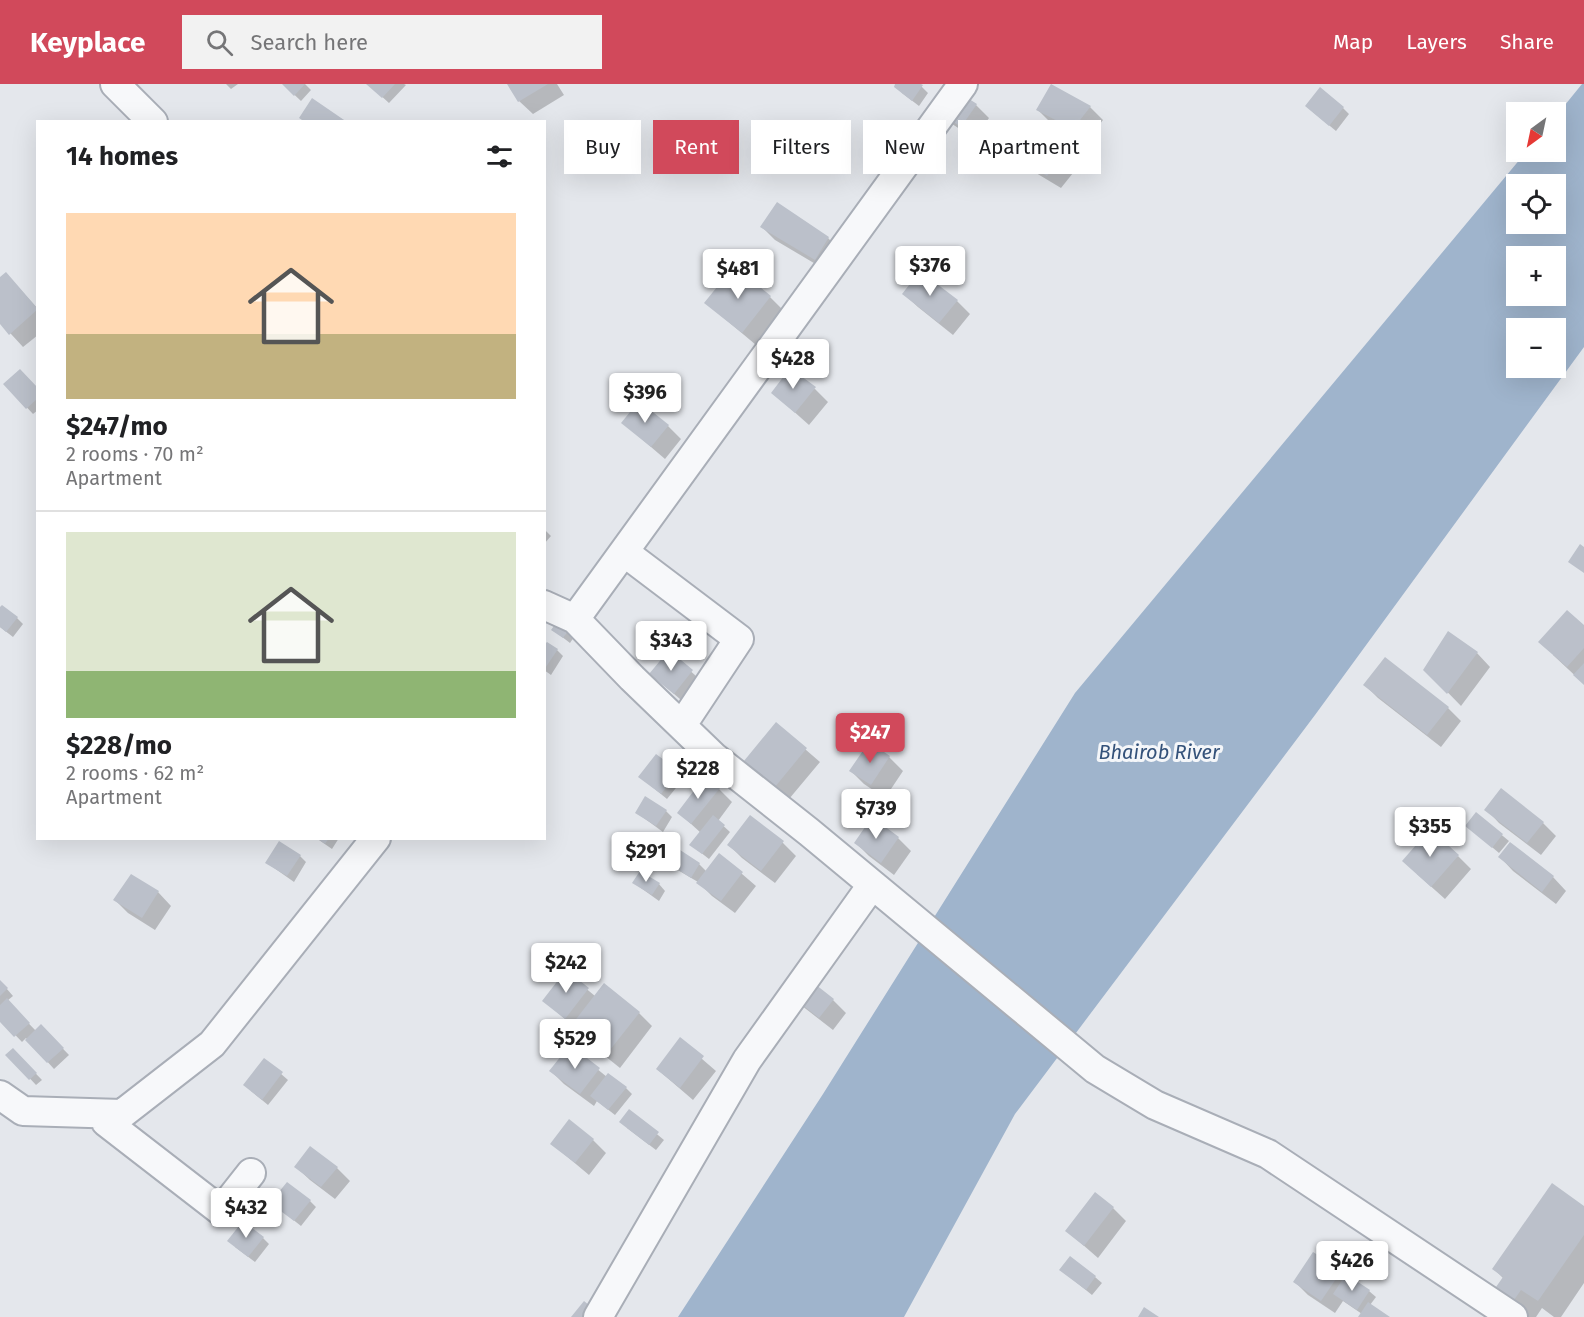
<!DOCTYPE html>
<meta charset="utf-8">
<style>
body{margin:0;font-family:"Fira Sans",sans-serif;background:#f2f2f2;color:#202124;height:100vh;display:flex;flex-direction:column;font-size:22px;white-space:nowrap}
*{box-sizing:border-box;margin:0}
p{font-size:20px;color:#757577}
.icon{flex:none;width:33px;height:33px;fill:none;stroke:currentColor;stroke-width:2;stroke-linecap:round;stroke-linejoin:round}
.map{position:relative;flex:1;overflow:hidden}
.drawer{position:absolute;left:36px;top:36px;width:510px;height:720px;display:flex;flex-direction:column;background:#fff;border-radius:0px;box-shadow:0 6px 24px #0002}
.drawer>*{flex:none}
.banner{position:absolute;left:564px;top:36px;width:570px;height:54px;display:flex;gap:12px}
.needle{width:39px;rotate:213deg}
.tools{position:absolute;left:1506px;top:18px;display:grid;gap:12px}
.tools a{display:grid;place-items:center;width:60px;height:60px;border-radius:0px;background:#fff;box-shadow:0 6px 24px #0002;font-size:30px}
.price{position:absolute;translate:-50% -51px;padding:0 14px;border-radius:6px;background:#fff;color:#222;font-size:20px;line-height:39px;filter:drop-shadow(0 2px 3px #0008)}
.price::after{content:'';position:absolute;left:50%;top:36px;width:18px;height:14px;margin-left:-9px;background:inherit;clip-path:polygon(0 0,100% 0,50% 100%)}
.price.current{background:#d1495b;color:#fff}
ul{padding:0;list-style:none}
li{display:grid;align-content:center;gap:12px;height:318px;padding:0 30px}
li+li{border-top:2px solid #e0e0e0}
li span{display:grid;place-items:center;height:186px;border-radius:0px;color:#555}
li>.icon{margin-inline-start:auto}
span .icon{width:108px;height:108px;fill:#fffc;stroke-width:1}
li b{font-size:26px}
h2{display:flex;justify-content:space-between;align-items:center;height:72px;padding:0 30px;font-size:26px}
.tag{padding:0 21px;border-radius:0px;background:#fff;box-shadow:0 6px 24px #0002;font-size:21px;line-height:54px}
.tag.current{background:#d1495b;color:#fff}
header{display:flex;align-items:center;gap:36px;box-sizing:border-box;height:84px;padding:0 30px;background:#d1495b;color:#fff}
header strong{font-size:28px}
nav{display:flex;gap:33px;margin-inline-start:auto;font-size:21px}
.search{width:420px;height:54px;background:#f2f2f2;display:flex;align-items:center;gap:15px;box-sizing:border-box;padding:0 21px;border-radius:0px;color:#757577;font-size:22px}
.map>svg:first-child{display:block}
</style>
<header>
<strong>Keyplace</strong>
<div class="search"><svg class="icon" aria-label="search" viewBox="0 0 24 24"><circle cx="10" cy="10" r="6"/><path d="M15 15l6 6"/></svg>Search here</div>
<nav><a>Map</a><a>Layers</a><a>Share</a></nav>
</header>
<div class="map">
<svg width="1584" height="1233" viewBox="0 0 1584 1233">
<rect width="100%" height="100%" fill="#e4e7ec"/>
<!-- water -->
<path fill="#9fb4cc" fill-rule="evenodd" d="M 1582,0 L 1584,0 L 1584,263 L 1315,631 L 1015,1030 L 904,1233 L 678,1233 L 823,1010 L 1075,609 L 1526,68 L 1556,68 L 1556,32 ZM 1516,100 L 1556,100 L 1556,140 L 1516,140 ZM 1516,172 L 1556,172 L 1556,212 L 1516,212 ZM 1516,244 L 1556,244 L 1556,284 L 1516,284 Z"/>
<!-- shadow -->
<path fill="#0003" d="M 226,0 L 238,0 L 231,5 Z
M 283,0 L 305,0 L 311,6 L 301,17 Z
M 368,0 L 404,0 L 406,1 L 389,19 Z
M 509,0 L 557,0 L 564,11 L 533,30 L 519,17 Z
M 897,0 L 919,0 L 928,9 L 919,22 L 902,9 Z
M 976,21 L 989,34 L 975,55 L 946,36 Z
M 1090,23 L 1103,36 L 1087,57 L 1051,39 L 1038,26 Z
M 1343,24 L 1349,30 L 1336,47 L 1313,28 Z
M 1013,70 L 1064,71 L 1077,84 L 1061,104 L 1026,83 Z
M 762,143 L 828,154 L 841,167 L 829,188 L 775,156 Z
M 6,190 L 38,225 L 38,251 L 23,263 L 0,238 L 0,195 Z
M 904,210 L 957,217 L 970,230 L 953,251 L 918,223 Z
M 770,213 L 783,226 L 756,261 L 706,219 Z
M 5,300 L 38,306 L 38,326 L 33,330 Z
M 815,305 L 828,318 L 809,341 L 773,309 Z
M 623,339 L 668,342 L 681,355 L 665,375 Z
M 544,445 L 551,452 L 544,460 Z
M 0,525 L 17,534 L 23,540 L 13,553 L 0,543 Z
M 1584,543 L 1584,600 L 1553,571 Z
M 570,544 L 576,550 L 570,559 L 553,546 Z
M 544,564 L 557,566 L 563,572 L 551,591 L 544,586 Z
M 669,568 L 705,600 L 688,622 L 651,590 Z
M 1477,569 L 1490,583 L 1461,622 L 1425,585 Z
M 1365,601 L 1448,624 L 1461,637 L 1441,663 L 1378,614 Z
M 776,640 L 820,678 L 784,721 L 754,696 Z
M 869,660 L 889,673 L 903,687 L 885,714 L 864,700 L 851,687 Z
M 678,688 L 684,694 L 667,715 L 640,693 Z
M 719,705 L 732,718 L 718,737 L 730,748 L 709,775 L 691,761 L 701,749 L 679,729 Z
M 1486,725 L 1543,739 L 1556,752 L 1541,771 L 1499,739 Z
M 666,727 L 672,733 L 663,748 L 637,729 Z
M 1476,730 L 1509,757 L 1499,769 L 1467,742 Z
M 751,733 L 783,759 L 796,772 L 775,799 L 742,774 L 729,761 Z
M 873,735 L 898,754 L 911,767 L 894,791 L 869,772 L 856,759 Z
M 316,754 L 339,754 L 332,765 Z
M 1511,760 L 1553,793 L 1566,807 L 1556,820 L 1513,787 L 1500,773 Z
M 677,766 L 699,780 L 707,788 L 720,771 L 756,802 L 735,829 L 712,812 L 698,798 L 676,785 L 670,779 Z
M 300,772 L 306,778 L 294,798 L 267,779 Z
M 1458,772 L 1471,785 L 1445,815 L 1417,790 Z
M 634,799 L 659,800 L 665,807 L 659,817 Z
M 158,808 L 171,822 L 155,846 L 128,829 L 115,816 Z
M 566,888 L 595,912 L 639,929 L 652,942 L 620,984 L 585,956 L 572,941 L 544,917 Z
M 0,897 L 13,912 L 7,917 L 36,947 L 41,942 L 69,971 L 54,985 L 26,954 L 22,958 L 0,935 Z
M 833,916 L 846,929 L 833,946 L 797,918 Z
M 680,956 L 716,987 L 693,1016 L 657,985 Z
M 570,963 L 607,993 L 626,1004 L 632,1010 L 615,1031 L 597,1017 L 594,1022 L 564,1000 L 551,987 Z
M 13,966 L 42,996 L 36,1001 L 8,971 Z
M 265,976 L 288,996 L 268,1021 L 251,1007 Z
M 629,1027 L 664,1056 L 656,1066 L 627,1044 Z
M 593,1056 L 606,1069 L 589,1091 L 552,1060 Z
M 296,1083 L 337,1084 L 350,1097 L 335,1115 L 310,1096 Z
M 310,1117 L 316,1123 L 301,1142 L 272,1119 Z
M 1584,1123 L 1584,1199 L 1561,1233 L 1554,1233 L 1542,1224 L 1536,1233 L 1511,1233 L 1504,1195 L 1494,1185 Z
M 1113,1124 L 1126,1137 L 1098,1174 L 1067,1147 Z
M 263,1154 L 269,1160 L 255,1178 L 235,1163 Z
M 1061,1186 L 1095,1193 L 1102,1199 L 1092,1211 Z
M 1341,1188 L 1369,1207 L 1376,1213 L 1370,1221 L 1387,1233 L 1360,1233 L 1362,1230 L 1343,1217 L 1335,1229 L 1308,1211 L 1295,1198 Z"/>
<!-- building -->
<path fill="#bbc0ca" d="M 282,0 L 305,0 L 294,12 Z
M 366,0 L 395,0 L 382,14 Z
M 507,0 L 548,0 L 518,18 Z
M 895,0 L 921,0 L 923,1 L 912,17 L 894,3 Z
M 1051,0 L 1091,22 L 1073,45 L 1036,26 Z
M 947,1 L 977,20 L 961,43 L 931,23 Z
M 1320,3 L 1344,23 L 1329,42 L 1305,22 Z
M 312,14 L 347,38 L 305,38 L 299,34 Z
M 1032,49 L 1065,70 L 1047,92 L 1011,70 Z
M 777,118 L 829,153 L 815,176 L 760,143 Z
M 734,182 L 771,212 L 742,249 L 704,219 Z
M 920,187 L 958,216 L 939,239 L 902,210 Z
M 6,188 L 38,225 L 9,251 L 0,240 L 0,193 Z
M 790,284 L 816,303 L 795,329 L 771,309 Z
M 20,285 L 38,304 L 38,314 L 26,325 L 3,300 Z
M 639,317 L 669,341 L 651,363 L 621,339 Z
M 1580,460 L 1584,463 L 1584,489 L 1568,478 Z
M 2,521 L 18,533 L 6,548 L 0,543 L 0,523 Z
M 1567,526 L 1584,541 L 1584,564 L 1567,583 L 1538,558 Z
M 559,535 L 571,543 L 563,554 L 551,546 Z
M 1448,547 L 1478,568 L 1447,610 L 1423,586 Z
M 547,558 L 558,565 L 544,586 L 544,561 Z
M 669,566 L 693,586 L 674,610 L 649,590 Z
M 1385,573 L 1449,623 L 1427,651 L 1363,601 Z
M 1584,579 L 1584,601 L 1573,591 Z
M 776,638 L 807,664 L 770,709 L 739,683 Z
M 869,658 L 890,672 L 871,701 L 849,687 Z
M 656,670 L 679,687 L 661,710 L 638,693 Z
M 705,692 L 720,704 L 691,740 L 677,729 Z
M 1501,704 L 1544,738 L 1527,759 L 1484,726 Z
M 645,712 L 667,726 L 656,742 L 635,729 Z
M 1476,728 L 1503,750 L 1492,764 L 1465,742 Z
M 713,731 L 725,741 L 702,770 L 689,761 Z
M 750,731 L 784,757 L 761,787 L 727,761 Z
M 872,733 L 899,753 L 881,779 L 854,759 Z
M 1430,745 L 1459,771 L 1431,803 L 1402,777 Z
M 317,754 L 329,754 L 325,760 Z
M 279,757 L 301,771 L 287,792 L 265,779 Z
M 1510,758 L 1554,792 L 1542,808 L 1498,773 Z
M 677,764 L 700,779 L 691,794 L 668,779 Z
M 719,769 L 743,788 L 721,817 L 696,799 Z
M 640,787 L 660,799 L 652,811 L 632,799 Z
M 131,790 L 159,807 L 142,834 L 113,816 Z
M 566,886 L 589,904 L 565,935 L 542,917 Z
M 797,886 L 834,915 L 819,934 L 782,905 Z
M 0,896 L 8,904 L 0,912 Z
M 604,899 L 640,928 L 606,971 L 570,943 Z
M 7,914 L 30,939 L 14,953 L 0,938 L 0,921 Z
M 41,940 L 64,964 L 47,979 L 25,956 Z
M 680,953 L 704,972 L 680,1004 L 656,985 Z
M 570,961 L 600,984 L 580,1010 L 549,987 Z
M 13,964 L 37,989 L 29,996 L 5,971 Z
M 264,974 L 283,988 L 262,1016 L 243,1001 Z
M 608,989 L 627,1003 L 608,1026 L 590,1012 Z
M 629,1025 L 659,1048 L 649,1061 L 619,1038 Z
M 569,1035 L 594,1055 L 575,1079 L 550,1060 Z
M 310,1062 L 338,1083 L 321,1103 L 294,1083 Z
M 287,1098 L 311,1116 L 294,1137 L 270,1119 Z
M 1552,1099 L 1584,1122 L 1584,1151 L 1538,1217 L 1521,1206 L 1507,1226 L 1489,1213 L 1503,1193 L 1492,1185 Z
M 1095,1108 L 1114,1123 L 1084,1162 L 1065,1147 Z
M 243,1137 L 264,1153 L 248,1173 L 227,1157 Z
M 1313,1168 L 1342,1186 L 1321,1217 L 1293,1198 Z
M 1070,1172 L 1096,1192 L 1086,1206 L 1059,1186 Z
M 1346,1190 L 1370,1206 L 1357,1226 L 1333,1210 Z
M 584,1217 L 601,1231 L 600,1233 L 571,1233 Z
M 1368,1218 L 1390,1233 L 1358,1233 Z
M 1144,1223 L 1159,1233 L 1138,1233 Z"/>
<g fill="none" stroke-linecap="round" stroke-linejoin="round">
<!-- minor casing -->
<g stroke="#a9aeb7" stroke-width="32">
<path id="minor" d="M 115,0 L 153,38
M 624,468 L 739,555 L 682,641
M 544,521 L 575,535 L 632,594 L 714,673 L 809,748 L 1095,985 L 1155,1021 L 1268,1070 L 1513,1233
M 575,535 L 963,0
M 0,1011 L 23,1027 L 122,1030 L 212,960 L 376,754
M 106,1038 L 221,1127 L 251,1089
M 598,1233 L 747,976 L 872,801"/>
</g>
<!-- minor -->
<use href="#minor" stroke="#f7f8fa" stroke-width="28"/>
</g>
<g text-anchor="middle" stroke-width="6" stroke-linejoin="round" paint-order="stroke">
<!-- water labels -->
<g font-size="20" font-style="italic" fill="#34527a" stroke="#f4f6f9">
<text x="1159" y="675">Bhairob River</text>
</g>
</g>
</svg>
<div class="tools">
<a><svg class="needle" viewBox="-14 -14 28 28"><path d="M0-13l5 13h-10z" fill="#e53935"/><path d="M0 13l5-13h-10z" fill="#757577"/></svg></a>
<a><svg class="icon" aria-label="locate" viewBox="0 0 24 24"><circle cx="12" cy="12" r="6"/><path d="M12 2v4M12 18v4M2 12h4M18 12h4"/></svg></a>
<a>+</a>
<a>−</a>
</div>
<b class="price" style="left:930px;top:213px">$376</b>
<b class="price" style="left:738px;top:216px">$481</b>
<b class="price" style="left:793px;top:306px">$428</b>
<b class="price" style="left:645px;top:340px">$396</b>
<b class="price" style="left:671px;top:588px">$343</b>
<b class="price current" style="left:870px;top:680px">$247</b>
<b class="price" style="left:698px;top:716px">$228</b>
<b class="price" style="left:876px;top:756px">$739</b>
<b class="price" style="left:1430px;top:774px">$355</b>
<b class="price" style="left:646px;top:799px">$291</b>
<b class="price" style="left:566px;top:910px">$242</b>
<b class="price" style="left:575px;top:986px">$529</b>
<b class="price" style="left:246px;top:1155px">$432</b>
<b class="price" style="left:1352px;top:1208px">$426</b>
<div class="banner">
<a class="tag">Buy</a>
<a class="tag current">Rent</a>
<a class="tag">Filters</a>
<a class="tag">New</a>
<a class="tag">Apartment</a>
</div>
<section class="drawer">
<h2>14 homes<svg class="icon" aria-label="filters" viewBox="0 0 24 24"><path d="M4 7h16M4 17h16"/><circle cx="9" cy="7" r="2"/><circle cx="15" cy="17" r="2"/></svg></h2>
<ul>
<li><span style="background:linear-gradient(#ffd9b3 65%,#c2b280 0)"><svg class="icon" aria-label="home" viewBox="0 0 24 24"><path d="M3 11l9-7 9 7M6 9v11h12V9"/></svg></span><div><b>$247/mo</b><p>2 rooms · 70 m²</p><p>Apartment</p></div></li>
<li><span style="background:linear-gradient(#dfe7d0 75%,#8fb573 0)"><svg class="icon" aria-label="home" viewBox="0 0 24 24"><path d="M3 11l9-7 9 7M6 9v11h12V9"/></svg></span><div><b>$228/mo</b><p>2 rooms · 62 m²</p><p>Apartment</p></div></li>
</ul>
</section>
</div>
